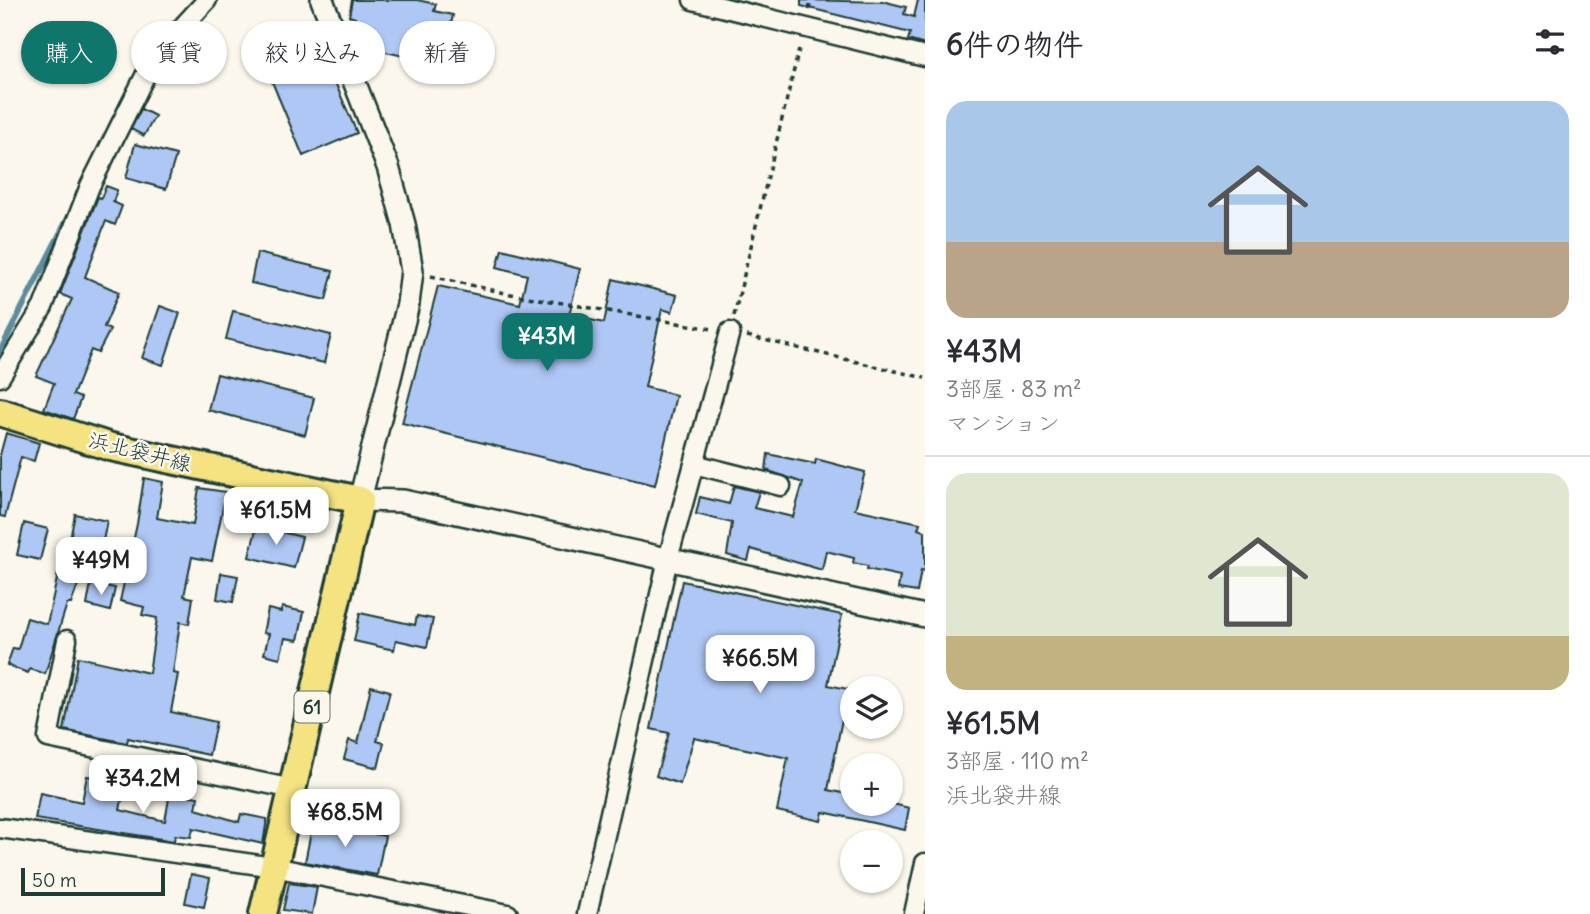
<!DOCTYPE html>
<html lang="ja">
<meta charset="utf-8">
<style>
body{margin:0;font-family:Delius,"Klee One",sans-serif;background:#f2f2f3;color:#2b2b33;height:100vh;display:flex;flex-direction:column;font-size:26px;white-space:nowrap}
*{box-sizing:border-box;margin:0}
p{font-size:23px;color:#7c7c81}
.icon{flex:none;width:38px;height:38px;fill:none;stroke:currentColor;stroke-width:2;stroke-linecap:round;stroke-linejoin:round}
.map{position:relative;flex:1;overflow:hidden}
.panel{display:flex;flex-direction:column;background:#fff;width:665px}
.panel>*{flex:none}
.banner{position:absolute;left:21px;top:21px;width:665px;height:63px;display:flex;gap:14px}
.buttons{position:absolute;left:840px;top:676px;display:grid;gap:14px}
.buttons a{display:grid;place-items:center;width:63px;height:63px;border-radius:50%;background:#fff;box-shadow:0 2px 5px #0004;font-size:35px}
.scale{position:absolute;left:21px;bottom:18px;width:144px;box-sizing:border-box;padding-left:7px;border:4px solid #1f3d34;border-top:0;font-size:19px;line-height:24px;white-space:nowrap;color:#1f3d34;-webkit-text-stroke:5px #fbf7ec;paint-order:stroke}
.price{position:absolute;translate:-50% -60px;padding:0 16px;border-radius:14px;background:#fff;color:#222;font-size:23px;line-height:46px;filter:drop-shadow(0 2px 4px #0008)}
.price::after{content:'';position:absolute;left:50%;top:42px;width:21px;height:16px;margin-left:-10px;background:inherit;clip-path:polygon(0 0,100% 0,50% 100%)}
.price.current{background:#0f766e;color:#fff}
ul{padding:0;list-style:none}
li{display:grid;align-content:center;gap:14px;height:371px;padding:0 21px}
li+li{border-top:2px solid #e1e1e2}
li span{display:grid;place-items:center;height:217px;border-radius:21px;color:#555}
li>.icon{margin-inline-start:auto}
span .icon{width:126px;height:126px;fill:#fffc;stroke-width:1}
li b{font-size:30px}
h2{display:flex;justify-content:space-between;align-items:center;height:84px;padding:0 21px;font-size:30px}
.pill{padding:0 24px;border-radius:32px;background:#fff;box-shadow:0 2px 5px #0004;font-size:24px;line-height:63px}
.pill.current{background:#0f766e;color:#fff}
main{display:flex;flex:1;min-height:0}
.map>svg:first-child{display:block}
</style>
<main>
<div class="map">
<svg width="925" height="914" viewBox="0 0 925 914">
<rect width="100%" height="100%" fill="#fbf7ec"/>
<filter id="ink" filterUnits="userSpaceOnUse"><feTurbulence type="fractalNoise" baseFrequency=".0143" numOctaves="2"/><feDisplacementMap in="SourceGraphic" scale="14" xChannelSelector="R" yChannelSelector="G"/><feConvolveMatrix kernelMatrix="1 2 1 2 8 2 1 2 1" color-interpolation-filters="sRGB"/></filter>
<g filter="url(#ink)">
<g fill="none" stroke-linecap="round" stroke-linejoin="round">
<!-- stream -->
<path stroke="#5c8c9e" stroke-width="6" d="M 110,127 L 129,89
M 0,351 L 72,210"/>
</g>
<!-- building -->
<path fill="#afc7f5" stroke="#1f3d34" stroke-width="2" d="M 352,0 L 417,0 L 436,4 L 434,11 L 453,15 L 446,48 L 457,50 L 453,67 L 354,45 L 351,37 L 355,18 L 349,16 Z
M 801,0 L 886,2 L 906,7 L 904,14 L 914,17 L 918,0 L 925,0 L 925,45 L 908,40 L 910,33 L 801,6 Z
M 321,50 L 357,133 L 303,156 L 268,72 Z
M 141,109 L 155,116 L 144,136 L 131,129 Z
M 135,144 L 176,155 L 166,189 L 126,178 Z
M 106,186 L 117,190 L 113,202 L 122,206 L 115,225 L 106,221 L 85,277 L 119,292 L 104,327 L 110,330 L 98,353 L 91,350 L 73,395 L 81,398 L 73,419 L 44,409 L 54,383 L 36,376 L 72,299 L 60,294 L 98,197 L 101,198 Z
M 502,249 L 580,269 L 569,315 L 604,323 L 613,279 L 677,295 L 672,312 L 662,309 L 645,387 L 676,395 L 655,485 L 402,423 L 438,286 L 520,304 L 527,275 L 497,267 Z
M 257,253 L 333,271 L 326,300 L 251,283 Z
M 160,306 L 180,313 L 163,365 L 142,358 Z
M 233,311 L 331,335 L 324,363 L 226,339 Z
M 217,374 L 314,398 L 305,435 L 208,410 Z
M 6,433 L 39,443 L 34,461 L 21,457 L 5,517 L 0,516 L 0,455 Z
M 768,454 L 815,464 L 816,459 L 865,472 L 855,509 L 920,523 L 918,529 L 925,531 L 925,571 L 921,570 L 917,592 L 898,589 L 900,576 L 867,569 L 868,566 L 853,563 L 854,558 L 826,551 L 822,570 L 751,549 L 748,561 L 727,555 L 732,523 L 696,514 L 700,497 L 729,504 L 734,486 L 759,492 L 754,508 L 793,517 L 803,483 L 766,470 Z
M 144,478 L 163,482 L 157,518 L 193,525 L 199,488 L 226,492 L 212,561 L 192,557 L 184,596 L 193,598 L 189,624 L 180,622 L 173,673 L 178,674 L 171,712 L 216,722 L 209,755 L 128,738 L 127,743 L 64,730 L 78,657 L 149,673 L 157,618 L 142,615 L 144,607 L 120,601 L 137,524 Z
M 75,514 L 107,521 L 101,551 L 69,544 Z
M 24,523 L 48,529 L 40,560 L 17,555 Z
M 257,526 L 302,537 L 294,568 L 249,557 Z
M 221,573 L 238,576 L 233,602 L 217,599 Z
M 58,574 L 80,579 L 71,604 L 67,604 L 45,674 L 30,669 L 28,673 L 7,665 L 13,648 L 18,649 L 27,618 L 47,624 Z
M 682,581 L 842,615 L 828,685 L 848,689 L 828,790 L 852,795 L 852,803 L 889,803 L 909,808 L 905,830 L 823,812 L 821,821 L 777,811 L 788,758 L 694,738 L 680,784 L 656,776 L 669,733 L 651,729 Z
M 91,583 L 115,588 L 110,611 L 87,605 Z
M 282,607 L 304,612 L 298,640 L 285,638 L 280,658 L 264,654 L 269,634 L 263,633 L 268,609 L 281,612 Z
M 360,613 L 415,625 L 417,616 L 433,619 L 427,647 L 396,640 L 394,650 L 354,641 Z
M 371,686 L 390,691 L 377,741 L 384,743 L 378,768 L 344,759 L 349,740 L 358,743 Z
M 87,776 L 125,784 L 120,810 L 165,821 L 170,793 L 198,797 L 196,809 L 239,822 L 241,814 L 267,819 L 263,844 L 193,828 L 191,837 L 175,835 L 174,841 L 35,819 L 40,793 L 82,802 Z
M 313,822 L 385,836 L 377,875 L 305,862 Z
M 191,874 L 210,878 L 204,907 L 185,903 Z
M 289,883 L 317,887 L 312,914 L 283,910 Z"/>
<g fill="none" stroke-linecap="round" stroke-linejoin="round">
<!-- minor casing -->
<g stroke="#1f3d34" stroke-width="23">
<path id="minor" d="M 693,0 L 925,57
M 0,377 L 43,307 L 90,186 L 154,58 L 207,0
M 694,464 L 781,486
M 67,640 L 48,738 L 293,789
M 0,828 L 274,867 L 508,914
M 587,914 L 668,559 L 730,332
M 914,914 L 925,863"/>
</g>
<!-- tertiary casing -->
<g stroke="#1f3d34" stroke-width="26">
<path id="tertiary" d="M 322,0 L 388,167 L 404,224 L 412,271 L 408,304 L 360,500 L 403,501 L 925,616"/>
</g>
<!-- primary casing -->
<g stroke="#1f3d34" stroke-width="32">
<path id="primary" d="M 0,412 L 111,447 L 360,500 L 263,914"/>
</g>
<!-- path -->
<path stroke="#1f3d34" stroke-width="3.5" stroke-dasharray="5 5" stroke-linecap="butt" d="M 809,10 L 811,0
M 431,276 L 505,293 L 712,329
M 734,316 L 800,45
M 747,336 L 925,378"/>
<!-- minor -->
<use href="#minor" stroke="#fbf7ec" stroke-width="18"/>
<!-- tertiary -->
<use href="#tertiary" stroke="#fbf7ec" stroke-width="21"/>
<!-- primary -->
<use href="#primary" stroke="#f5e382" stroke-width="26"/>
</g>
</g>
<g text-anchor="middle" stroke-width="5" stroke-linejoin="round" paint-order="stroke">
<!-- shield labels -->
<rect fill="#fbf7ec" stroke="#61756b" stroke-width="2" x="294.5" y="691.5" width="35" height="31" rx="5"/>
<g font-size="19" font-weight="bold" fill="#1f3d34">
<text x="312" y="714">61</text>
</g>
<!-- street labels -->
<g font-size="21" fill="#1f3d34" stroke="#fbf7ec">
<text transform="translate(140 452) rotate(14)" y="7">浜北袋井線</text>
</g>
</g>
</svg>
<div class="buttons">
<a><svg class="icon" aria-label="layers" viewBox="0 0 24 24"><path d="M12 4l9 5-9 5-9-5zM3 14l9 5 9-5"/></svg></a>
<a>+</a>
<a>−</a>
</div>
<div class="scale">50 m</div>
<b class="price current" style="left:547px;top:373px">¥43M</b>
<b class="price" style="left:276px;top:547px">¥61.5M</b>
<b class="price" style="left:101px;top:597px">¥49M</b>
<b class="price" style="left:760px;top:695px">¥66.5M</b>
<b class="price" style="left:143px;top:815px">¥34.2M</b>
<b class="price" style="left:345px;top:849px">¥68.5M</b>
<div class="banner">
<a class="pill current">購入</a>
<a class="pill">賃貸</a>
<a class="pill">絞り込み</a>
<a class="pill">新着</a>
</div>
</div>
<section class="panel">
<h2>6件の物件<svg class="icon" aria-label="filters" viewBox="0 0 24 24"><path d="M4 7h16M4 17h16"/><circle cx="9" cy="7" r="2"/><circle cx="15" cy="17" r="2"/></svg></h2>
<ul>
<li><span style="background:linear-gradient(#a9c7e8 65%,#b9a48a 0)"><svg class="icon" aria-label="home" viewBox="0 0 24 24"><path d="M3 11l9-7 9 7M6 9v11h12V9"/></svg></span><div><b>¥43M</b><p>3部屋 · 83 m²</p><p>マンション</p></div></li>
<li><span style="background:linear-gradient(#dfe7d0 75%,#c2b280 0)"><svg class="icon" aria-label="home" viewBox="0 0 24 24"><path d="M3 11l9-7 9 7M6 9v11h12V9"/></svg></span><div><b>¥61.5M</b><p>3部屋 · 110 m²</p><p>浜北袋井線</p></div></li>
</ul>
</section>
</main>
